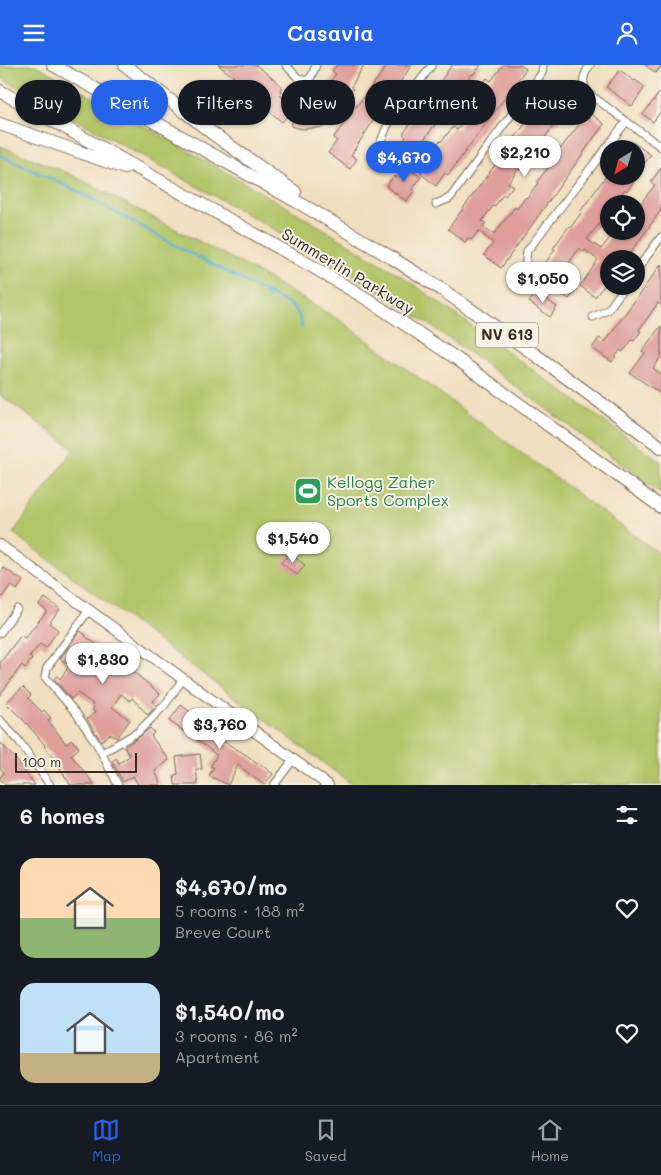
<!DOCTYPE html>
<meta charset="utf-8">
<style>
body{margin:0;font-family:Mali,sans-serif;background:#20242c;color:#f1f3f6;height:100vh;display:flex;flex-direction:column;font-size:19px;white-space:nowrap}
*{box-sizing:border-box;margin:0}
p{font-size:16px;color:#9ea1a6}
.icon{flex:none;width:28px;height:28px;fill:none;stroke:currentColor;stroke-width:2;stroke-linecap:round;stroke-linejoin:round}
.map{position:relative;height:720px;overflow:hidden}
.panel{display:flex;flex-direction:column;background:#171b24;flex:1}
.panel>*{flex:none}
.guide{position:absolute;left:15px;top:15px;width:631px;height:45px;display:flex;gap:10px}
.needle{width:32px;rotate:217deg}
.controls{position:absolute;left:600px;top:75px;display:grid;gap:10px}
.controls a{display:grid;place-items:center;width:45px;height:45px;border-radius:50%;background:#171b24;box-shadow:0 1px 4px #0004;font-size:25px}
.scale{position:absolute;left:15px;bottom:12px;width:122px;box-sizing:border-box;padding-left:5px;border:2px solid #3b2a1e;border-top:0;font-size:14px;line-height:18px;white-space:nowrap;color:#3b2a1e;-webkit-text-stroke:4px #f7f3e8;paint-order:stroke}
.price{position:absolute;translate:-50% -42px;padding:0 11px;border-radius:18px;background:#fff;color:#222;font-size:16px;line-height:32px;filter:drop-shadow(0 1px 2px #0008)}
.price::after{content:'';position:absolute;left:50%;top:30px;width:15px;height:11px;margin-left:-8px;background:inherit;clip-path:polygon(0 0,100% 0,50% 100%)}
.price.active{background:#2563eb;color:#fff}
ul{padding:0;list-style:none}
li{display:flex;align-items:center;gap:15px;height:125px;padding:0 20px}
li span{display:grid;place-items:center;flex:none;width:140px;height:100px;border-radius:15px;color:#555}
li>.icon{margin-inline-start:auto}
span .icon{width:60px;height:60px;fill:#fffc;stroke-width:1}
li b{font-size:21px}
h2{display:flex;justify-content:space-between;align-items:center;height:60px;padding:0 20px;font-size:21px}
.chip{padding:0 18px;border-radius:22px;background:#171b24;box-shadow:0 1px 4px #0004;font-size:18px;line-height:45px}
.chip.active{background:#2563eb;color:#fff}
header{display:flex;justify-content:space-between;align-items:center;height:65px;padding:0 20px;background:#2563eb;color:#fff;font-size:22px;font-weight:600}
.tabs{display:flex;justify-content:space-around;align-items:center;height:70px;border-top:1px solid #363941;background:#171b24;font-size:14px;color:#9ea1a6}
.tabs a{display:grid;justify-items:center;gap:2px}
.tabs .active{color:#2563eb}
.map>svg:first-child{display:block}
</style>
<header><svg class="icon" aria-label="menu" viewBox="0 0 24 24"><path d="M4 6h16M4 12h16M4 18h16"/></svg>Casavia<svg class="icon" aria-label="person" viewBox="0 0 24 24"><circle cx="12" cy="8" r="4"/><path d="M4 21q1-7 8-7t8 7"/></svg></header>
<div class="map">
<svg width="661" height="720" viewBox="0 0 661 720">
<rect width="100%" height="100%" fill="#f7f3e8"/>
<filter id="ink" filterUnits="userSpaceOnUse"><feTurbulence type="fractalNoise" baseFrequency=".02" numOctaves="2"/><feDisplacementMap in="SourceGraphic" scale="10" xChannelSelector="R" yChannelSelector="G"/><feConvolveMatrix kernelMatrix="1 2 1 2 8 2 1 2 1" color-interpolation-filters="sRGB"/></filter>
<filter id="wash" filterUnits="userSpaceOnUse"><feTurbulence type="fractalNoise" baseFrequency=".0096" numOctaves="4" result="noise"/><feDisplacementMap in="SourceGraphic" scale="20" xChannelSelector="R" yChannelSelector="G"/><feGaussianBlur stdDeviation="1.12" result="paint"/><feColorMatrix in="noise" values="0 0 0 0 0 0 0 0 0 0 0 0 0 0 0 0 0 1.4 0 .05"/><feComposite in="paint" operator="in"/></filter>
<g filter="url(#wash)">
<rect width="100%" height="100%" fill="#f0dfbf"/>
<!-- green -->
<path fill="#b2c468" stroke="#767743" d="M 0,0 L 36,0 L 292,145 L 403,212 L 661,397 L 661,428 L 477,293 L 426,257 L 372,222 L 297,177 L 0,12 Z
M 0,81 L 68,108 L 248,202 L 341,256 L 661,490 L 661,720 L 353,720 L 13,468 L 74,384 L 0,330 Z"/>
<g fill="none" stroke-linecap="round" stroke-linejoin="round">
<!-- stream -->
<path stroke="#50a9ce" stroke-width="2.5" d="M 0,90 L 73,124 L 188,187 L 287,238 C 298,245 300,250 302,262
M 264,227 L 269,234"/>
</g>
<g id="blocks">
<!-- building -->
<path fill="#de9f9b" d="M 218,0 L 256,0 L 282,21 L 280,25 L 283,27 L 280,30 L 295,41 L 282,57 L 269,46 L 267,49 L 239,26 L 239,27 L 232,22 L 235,19 L 231,16 L 234,12 Z
M 337,0 L 364,0 L 351,22 L 353,24 L 345,34 L 356,42 L 388,0 L 412,0 L 395,24 L 396,25 L 376,49 L 377,50 L 351,90 L 357,94 L 350,104 L 328,88 L 337,76 L 333,73 L 353,48 L 341,39 L 335,48 L 321,38 L 333,21 L 329,18 L 336,9 L 332,6 Z
M 452,0 L 481,0 L 473,10 L 472,9 L 462,22 L 440,59 L 437,57 L 417,84 L 420,86 L 413,96 L 397,84 L 406,72 L 403,69 Z
M 503,0 L 520,0 L 526,4 L 448,110 L 445,108 L 436,121 L 420,108 L 427,98 L 429,100 L 440,86 L 435,82 L 440,76 L 441,77 L 453,62 L 457,65 L 468,51 L 464,47 L 468,42 L 470,44 L 473,39 L 475,41 L 486,27 L 482,24 L 485,21 L 482,19 L 487,13 L 491,16 Z
M 645,0 L 661,0 L 661,1 L 656,8 Z
M 620,5 L 634,16 L 635,15 L 645,22 L 632,41 L 606,22 Z
M 553,21 L 574,37 L 558,59 L 556,57 L 539,81 L 534,78 L 524,93 L 527,95 L 520,105 L 518,104 L 508,118 L 513,121 L 505,131 L 503,130 L 494,142 L 493,141 L 482,156 L 486,158 L 483,161 L 494,169 L 515,142 L 517,144 L 526,132 L 527,133 L 538,118 L 537,117 L 555,94 L 554,92 L 581,57 L 579,55 L 586,45 L 604,59 L 501,203 L 484,190 L 493,178 L 479,166 L 471,175 L 468,173 L 465,177 L 448,164 Z
M 661,26 L 661,46 L 653,57 L 643,49 Z
M 297,40 L 304,42 L 322,40 L 324,62 L 302,64 L 291,61 Z
M 631,76 L 651,90 L 636,108 L 636,84 L 626,84 Z
M 405,101 L 421,112 L 412,125 L 414,126 L 406,136 L 386,121 L 394,111 L 396,113 Z
M 661,103 L 661,145 L 626,194 L 609,194 L 609,214 L 595,232 L 580,221 L 598,195 L 585,185 L 584,187 L 579,183 L 569,198 L 572,200 L 562,213 L 576,224 L 569,234 L 548,217 L 557,205 L 546,197 L 555,184 L 553,183 L 569,161 L 571,162 L 581,148 L 580,147 L 606,111 L 634,111 L 632,114 L 634,116 L 627,126 L 625,124 L 616,136 L 615,135 L 612,139 L 609,139 L 609,143 L 604,149 L 606,151 L 587,174 L 601,184 L 612,170 L 614,171 L 618,166 L 636,166 L 636,144 L 655,120 L 651,117 Z
M 661,199 L 661,240 L 658,238 L 639,265 L 641,266 L 634,276 L 632,275 L 623,287 L 620,285 L 612,297 L 592,283 L 599,273 L 605,277 Z
M 536,227 L 557,242 L 550,252 L 529,237 Z
M 661,261 L 661,292 L 653,303 L 661,309 L 661,329 L 630,308 L 645,288 L 642,286 Z
M 289,488 L 305,500 L 297,510 L 281,498 Z
M 4,503 L 23,516 L 17,525 L 11,520 L 0,535 L 0,508 Z
M 45,533 L 60,544 L 49,558 L 58,565 L 46,583 L 40,579 L 29,592 L 32,594 L 25,603 L 22,600 L 0,630 L 0,598 L 21,570 L 25,573 L 47,546 L 39,540 Z
M 80,566 L 86,570 L 85,571 L 124,599 L 160,629 L 153,636 L 157,640 L 148,650 L 132,633 L 130,636 L 121,629 L 112,642 L 130,655 L 117,673 L 110,669 L 101,676 L 87,654 L 95,647 L 92,645 L 94,642 L 92,641 L 93,639 L 78,628 L 71,634 L 54,614 L 57,611 L 60,614 L 70,600 L 60,594 Z
M 23,622 L 31,630 L 28,633 L 42,647 L 44,645 L 51,653 L 48,655 L 66,679 L 72,675 L 79,683 L 71,690 L 95,720 L 71,720 L 60,704 L 61,703 L 44,681 L 45,680 L 27,659 L 6,638 Z
M 181,640 L 225,673 L 223,676 L 248,691 L 257,699 L 259,698 L 273,709 L 264,720 L 238,700 L 228,720 L 209,711 L 214,702 L 210,702 L 217,690 L 197,675 L 200,672 L 188,663 L 185,667 L 169,656 Z
M 150,663 L 154,667 L 151,671 L 169,695 L 155,706 L 161,720 L 138,720 L 133,711 L 123,717 L 112,696 L 116,693 L 119,698 L 130,691 L 124,682 L 141,671 Z
M 0,677 L 17,696 L 35,720 L 5,720 L 0,714 L 0,712 L 4,708 L 0,703 Z
M 200,689 L 202,704 L 196,704 L 198,720 L 175,720 L 174,710 L 178,709 L 176,692 Z"/>
</g>
</g>
<g filter="url(#ink)">
<use href="#blocks" fill-opacity="0" stroke="#7a6956" stroke-width="1"/>
<g fill="none" stroke-linecap="round" stroke-linejoin="round">
<!-- street casing -->
<g stroke="#7a6956" stroke-width="9">
<path id="street" d="M 286,0 L 298,13 L 306,16 L 311,12 L 316,0
M 590,0 C 583,10 581,18 588,28 L 661,82
M 380,92 L 381,76 L 388,59 L 432,0
M 436,139 L 450,133 L 542,8 L 543,0
M 525,204 L 527,186 L 626,57
M 636,206 L 661,172
M 593,252 L 608,245 L 625,221
M 89,545 L 47,603 L 45,612 L 76,648 L 98,681 L 118,720
M 0,568 L 17,544
M 0,655 L 19,676 L 50,720
M 102,688 L 138,667 L 164,641 L 183,614
M 274,720 L 293,695"/>
</g>
<!-- secondary casing -->
<g stroke="#7a6956" stroke-width="12">
<path id="secondary" d="M 0,480 L 328,720"/>
</g>
<!-- highway casing -->
<g stroke="#7a6956" stroke-width="14">
<path id="highway" d="M 53,0 L 308,143 L 392,193 L 444,226 L 537,291 L 661,382
M 125,0 L 212,68 L 295,127
M 0,26 L 315,203 L 367,234 L 457,294 L 661,442
M 0,59 L 125,103"/>
</g>
<!-- street -->
<use href="#street" stroke="#fff" stroke-width="7"/>
<!-- secondary -->
<use href="#secondary" stroke="#fff" stroke-width="10"/>
<!-- highway -->
<use href="#highway" stroke="#fff" stroke-width="12"/>
</g>
</g>
<!-- icons -->
<defs>
<g id="stadium-square" transform="scale(1.4375)"><rect x="-9" y="-9" width="18" height="18" rx="4" fill="#2e9e5b" stroke="#f7f3e8"/><path d="M0-5a6.5 5 0 1 0 0 10a6.5 5 0 1 0 0-10ZM-3.5-1.8h7v3.6h-7Z" fill="#fff"/></g>
</defs>
<g fill-rule="evenodd">
<use href="#stadium-square" x="308" y="426"/>
</g>
<g text-anchor="middle" stroke-width="4" stroke-linejoin="round" paint-order="stroke">
<!-- shield labels -->
<rect fill="#f7f3e8" stroke="#73665b" stroke-width="1" x="476" y="257.5" width="62" height="25" rx="4"/>
<g font-size="15" font-weight="bold" fill="#3b2a1e">
<text x="507" y="275">NV 613</text>
</g>
<!-- street labels -->
<g font-size="16" fill="#3b2a1e" stroke="#f7f3e8">
<text transform="translate(348 206) rotate(31)" y="6">Summerlin Parkway</text>
</g>
<!-- leisure labels -->
<g font-size="16" fill="#27864d" stroke="#f7f3e8" text-anchor="start">
<text x="327" y="423">Kellogg Zaher<tspan x="327" dy="18">Sports Complex</tspan></text>
</g>
</g>
</svg>
<div class="controls">
<a><svg class="needle" viewBox="-14 -14 28 28"><path d="M0-13l5 13h-10z" fill="#e53935"/><path d="M0 13l5-13h-10z" fill="#9ea1a6"/></svg></a>
<a><svg class="icon" aria-label="locate" viewBox="0 0 24 24"><circle cx="12" cy="12" r="6"/><path d="M12 2v4M12 18v4M2 12h4M18 12h4"/></svg></a>
<a><svg class="icon" aria-label="layers" viewBox="0 0 24 24"><path d="M12 4l9 5-9 5-9-5zM3 14l9 5 9-5"/></svg></a>
</div>
<div class="scale">100 m</div>
<b class="price" style="left:525px;top:113px">$2,210</b>
<b class="price active" style="left:404px;top:118px">$4,670</b>
<b class="price" style="left:543px;top:239px">$1,050</b>
<b class="price" style="left:293px;top:499px">$1,540</b>
<b class="price" style="left:103px;top:620px">$1,830</b>
<b class="price" style="left:220px;top:685px">$3,760</b>
<div class="guide">
<a class="chip">Buy</a>
<a class="chip active">Rent</a>
<a class="chip">Filters</a>
<a class="chip">New</a>
<a class="chip">Apartment</a>
<a class="chip">House</a>
</div>
</div>
<section class="panel">
<h2>6 homes<svg class="icon" aria-label="filters" viewBox="0 0 24 24"><path d="M4 7h16M4 17h16"/><circle cx="9" cy="7" r="2"/><circle cx="15" cy="17" r="2"/></svg></h2>
<ul>
<li><span style="background:linear-gradient(#ffd9b3 60%,#8fb573 0)"><svg class="icon" aria-label="home" viewBox="0 0 24 24"><path d="M3 11l9-7 9 7M6 9v11h12V9"/></svg></span><div><b>$4,670/mo</b><p>5 rooms · 188 m²</p><p>Breve Court</p></div><svg class="icon" aria-label="heart" viewBox="0 0 24 24"><path d="M12 20l-8-8c-3-5 5-10 8-4 3-6 11-1 8 4z"/></svg></li>
<li><span style="background:linear-gradient(#bfe0f5 70%,#c2b280 0)"><svg class="icon" aria-label="home" viewBox="0 0 24 24"><path d="M3 11l9-7 9 7M6 9v11h12V9"/></svg></span><div><b>$1,540/mo</b><p>3 rooms · 86 m²</p><p>Apartment</p></div><svg class="icon" aria-label="heart" viewBox="0 0 24 24"><path d="M12 20l-8-8c-3-5 5-10 8-4 3-6 11-1 8 4z"/></svg></li>
</ul>
</section>
<nav class="tabs">
<a class="active"><svg class="icon" aria-label="map" viewBox="0 0 24 24"><path d="M3 6l6-2 6 2 6-2v14l-6 2-6-2-6 2zM9 4v14M15 6v14"/></svg>Map</a>
<a><svg class="icon" aria-label="saved" viewBox="0 0 24 24"><path d="M7 4h10v16l-5-4-5 4z"/></svg>Saved</a>
<a><svg class="icon" aria-label="home" viewBox="0 0 24 24"><path d="M3 11l9-7 9 7M6 9v11h12V9"/></svg>Home</a>
</nav>
